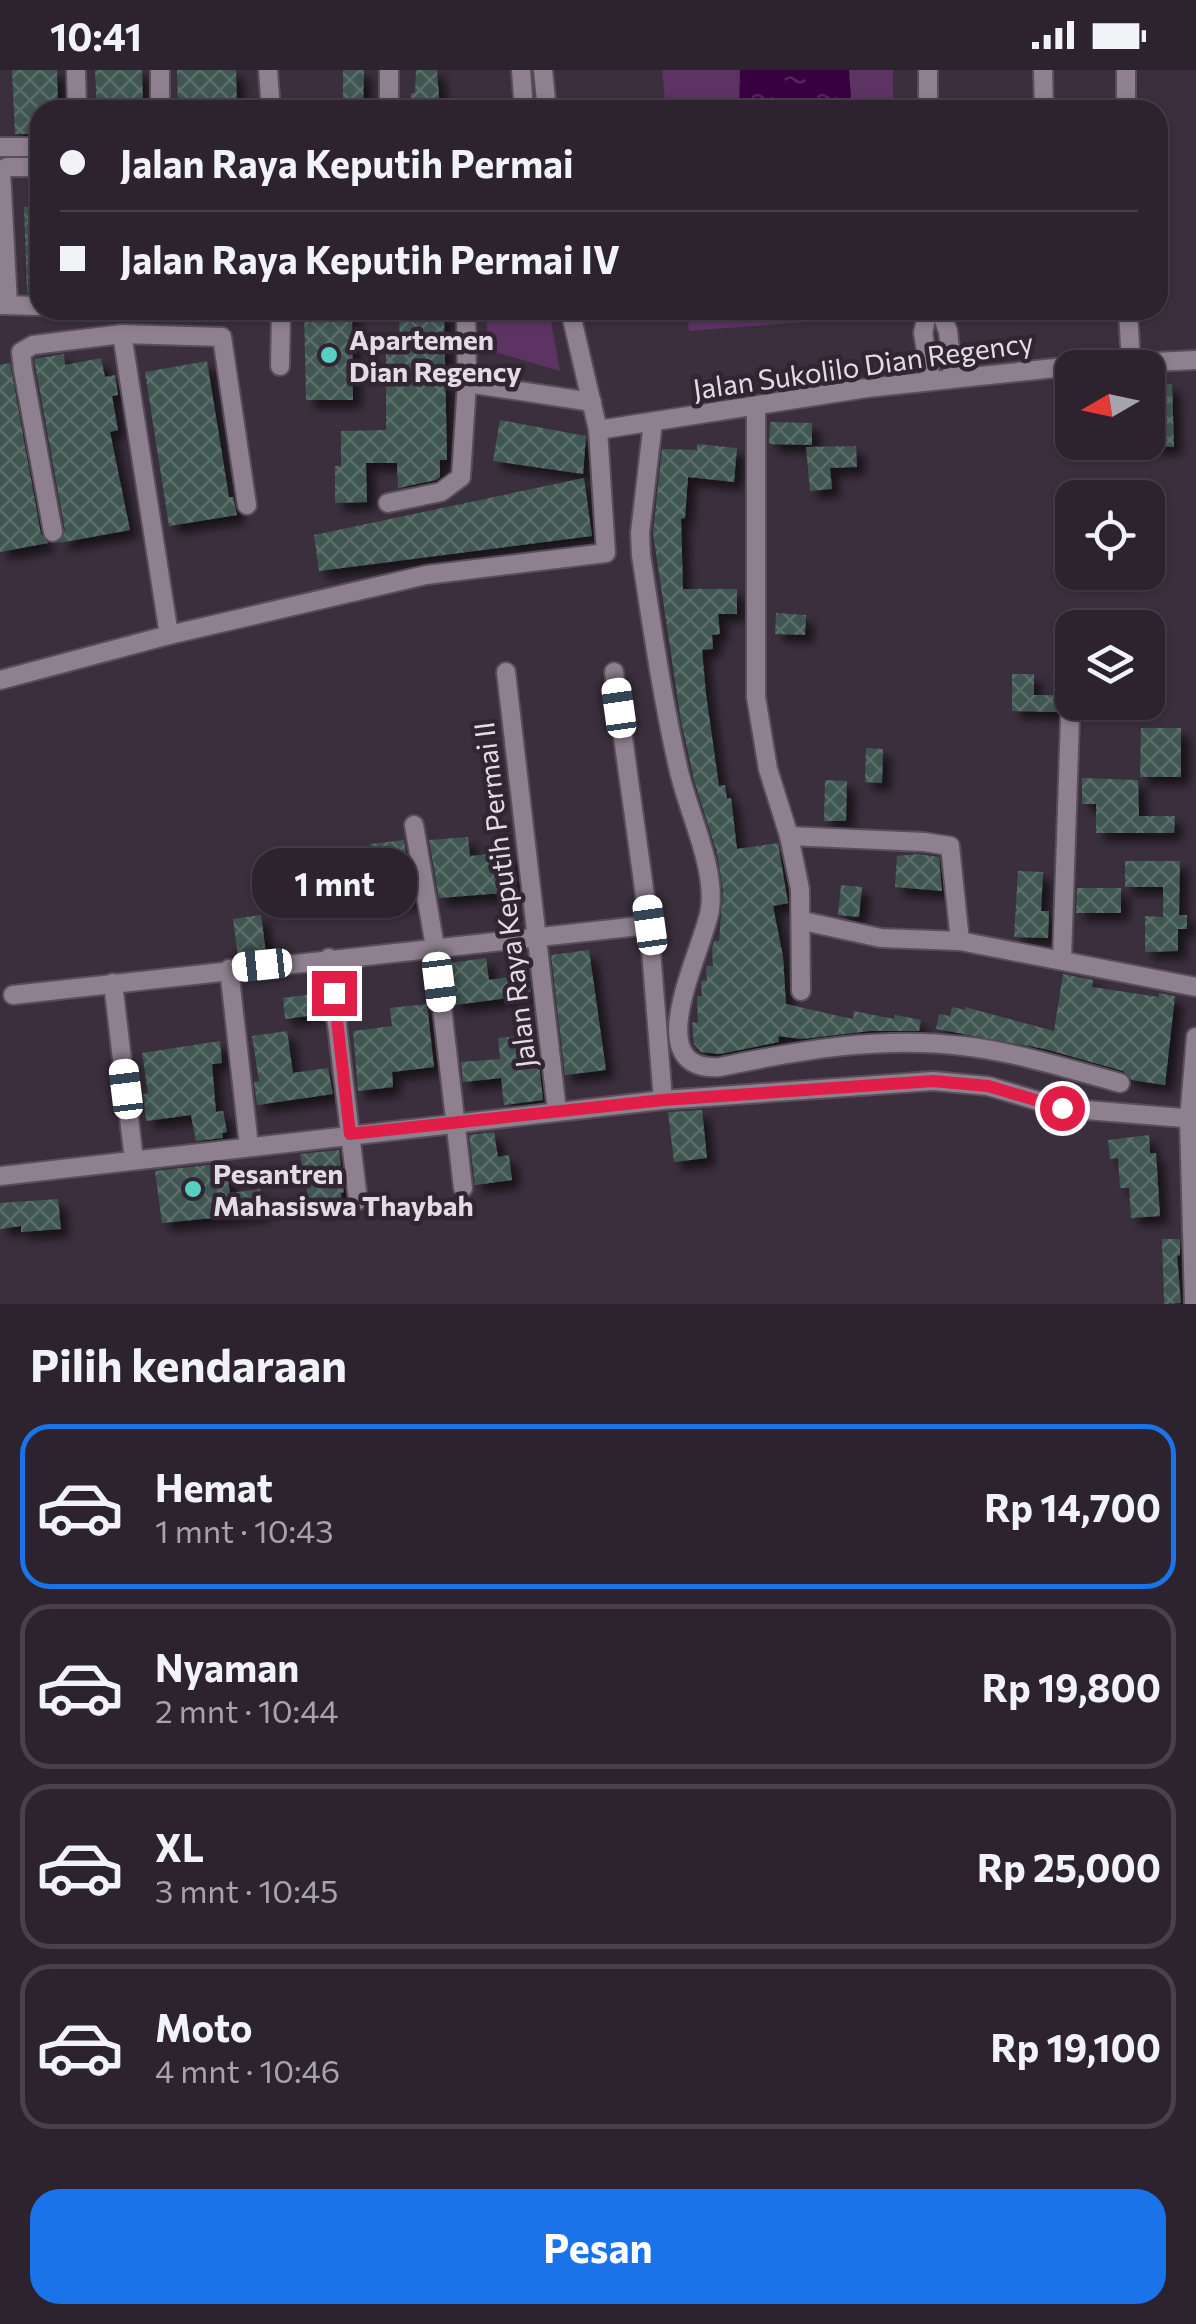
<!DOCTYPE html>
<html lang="id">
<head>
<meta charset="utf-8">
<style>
	body { margin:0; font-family:Commissioner,sans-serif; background:#382f3a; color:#f1f3f6; height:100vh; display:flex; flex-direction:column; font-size:38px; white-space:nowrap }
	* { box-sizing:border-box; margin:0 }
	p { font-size:32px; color:#a6a4aa }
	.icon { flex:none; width:55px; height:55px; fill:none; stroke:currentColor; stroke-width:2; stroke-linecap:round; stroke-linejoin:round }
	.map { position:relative; height:1234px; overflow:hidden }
	.drawer { display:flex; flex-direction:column; background:#2c232e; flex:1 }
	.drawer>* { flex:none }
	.banner { position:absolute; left:30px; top:30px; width:1138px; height:220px; border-radius:30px; box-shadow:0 2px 8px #0004,0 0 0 2px #48404a; display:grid; align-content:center; height:220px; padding:0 30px; background:#2c232e }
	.needle { width:65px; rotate:261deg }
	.fabs { position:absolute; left:1055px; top:280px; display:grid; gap:20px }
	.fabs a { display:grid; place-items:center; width:110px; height:110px; border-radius:20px; background:#2c232e; box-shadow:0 2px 8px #0004,0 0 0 2px #48404a; font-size:50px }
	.end { position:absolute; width:45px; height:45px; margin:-22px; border:12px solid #e11d48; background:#fff; box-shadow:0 0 0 5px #fff }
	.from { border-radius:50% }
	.bubble { position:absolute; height:70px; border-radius:30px; background:#2c232e; box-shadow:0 2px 8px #0004,0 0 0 2px #48404a; font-size:32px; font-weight:700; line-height:70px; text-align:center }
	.car { position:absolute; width:30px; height:60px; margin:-30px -15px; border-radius:12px; box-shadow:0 0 8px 2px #0007; background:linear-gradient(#fff 24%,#345 0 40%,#fff 0 76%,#345 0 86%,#fff 0) }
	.banner b { display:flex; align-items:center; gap:35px; height:95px; font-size:38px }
	.banner b+b { border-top:2px solid #48404a }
	.banner i { width:25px; height:25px; background:#f1f3f6 }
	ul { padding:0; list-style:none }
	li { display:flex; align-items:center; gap:30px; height:165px; margin:0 20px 15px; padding:0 10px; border:5px solid #48404a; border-radius:30px }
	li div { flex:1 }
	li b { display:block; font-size:38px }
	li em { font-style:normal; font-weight:700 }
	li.active { border-color:#1a73e8 }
	li>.icon { width:90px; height:90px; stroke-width:1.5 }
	h2 { padding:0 30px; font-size:45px; line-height:120px }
	.action { display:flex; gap:20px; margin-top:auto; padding:20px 30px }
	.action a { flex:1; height:115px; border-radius:30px; background:#1a73e8; color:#fff; font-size:40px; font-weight:700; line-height:115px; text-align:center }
	.status { display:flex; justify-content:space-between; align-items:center; height:70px; padding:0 50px; background:#2c232e; direction:ltr }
	.status svg { height:28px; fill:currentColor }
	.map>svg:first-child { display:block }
</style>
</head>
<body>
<div class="status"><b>10:41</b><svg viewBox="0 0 49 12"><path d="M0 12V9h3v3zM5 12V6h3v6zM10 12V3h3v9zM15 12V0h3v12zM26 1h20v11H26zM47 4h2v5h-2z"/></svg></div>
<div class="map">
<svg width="1196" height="1234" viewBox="0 0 1196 1234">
	<defs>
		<pattern id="water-ripples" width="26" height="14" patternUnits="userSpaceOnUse" patternTransform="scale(2.5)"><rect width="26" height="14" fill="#380041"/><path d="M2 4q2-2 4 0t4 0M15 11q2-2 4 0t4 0" fill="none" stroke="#55255c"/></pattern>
		<pattern id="building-cross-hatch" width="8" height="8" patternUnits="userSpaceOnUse" patternTransform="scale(2.5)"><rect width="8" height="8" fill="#3f5652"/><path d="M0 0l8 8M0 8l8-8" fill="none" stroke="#5b6e6b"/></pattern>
		<filter id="shadow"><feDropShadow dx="8" dy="8" stdDeviation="5" flood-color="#0009"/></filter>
	</defs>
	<rect width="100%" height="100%" fill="#3b2f3d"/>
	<g fill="#5d3364">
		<path d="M662 0H893V40H666Z"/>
		<path d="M486 240H549L560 301 488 280Z"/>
		<path d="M687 240H896V245L689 261Z"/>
	</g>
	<path fill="url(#water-ripples)" d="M740 0H849L851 27 845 40H739Z"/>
	<g fill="url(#building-cross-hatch)" filter="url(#shadow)">
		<path d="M12 0H57L58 40H40V64H15Z"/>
		<path d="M95 0H142L143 40H97Z"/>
		<path d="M177 0H236L237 40H178Z"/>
		<path d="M343 0H364L363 40H343Z"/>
		<path d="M416 0H437L440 40H410L411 23H415Z"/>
		<path d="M40 136V224L27 223 24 137Z"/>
		<path d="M304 240H352L353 330H306Z"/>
		<path d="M399 240H444L447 390H440V407L436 410 398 418 397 393H366L367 432 335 433V396H341V361L386 360V280H400Z"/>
		<path d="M64 284 65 295 101 288 105 307 115 305 118 325 112 326 118 360 110 362 130 460 59 473 65 460 34 289Z"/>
		<path d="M207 291 229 427H233L237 445 169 456 145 302Z"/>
		<path d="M10 293 41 464 48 473 0 482V295Z"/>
		<path d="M1148 314H1172L1174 377 1148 376Z"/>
		<path d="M500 350 586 366 583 404 493 391Z"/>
		<path d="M770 352 812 353V375L769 374Z"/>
		<path d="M697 374 737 378 734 412 688 407 685 448 681 449 683 519H737V544H718L720 564 712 565 713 579 702 580 706 624 719 716 725 715 727 729 731 728 737 779 778 773 788 833 773 836 783 887 786 934 853 949 854 941 894 949 895 945 921 950 919 961H870L802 969 778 966 779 972 720 984 701 982 694 974 692 952 698 953 697 926H702L701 911 707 910 706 896H713L712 878 714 871H719L723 821 717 783 694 710 681 651 653 463 662 379 697 380Z"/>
		<path d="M856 376 857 397 830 398 832 419 810 421 806 377Z"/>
		<path d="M584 408 592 466 319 501 314 465Z"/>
		<path d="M776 543 806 545 805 565 775 564Z"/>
		<path d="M1012 604H1034V625H1057V642L1012 641Z"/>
		<path d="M1141 658H1181V707H1140Z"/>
		<path d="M866 678 883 679 882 713 865 712Z"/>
		<path d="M1082 708 1138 710 1139 746H1175L1174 763H1096V734H1082Z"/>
		<path d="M825 710 847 711 846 751H824Z"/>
		<path d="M468 767 470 786 512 782 516 822 439 828 429 770Z"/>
		<path d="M404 770 414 830 378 836 370 774Z"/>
		<path d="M918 784 939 787 942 821 895 817 897 786Z"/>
		<path d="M1125 791H1180L1179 845H1187V859H1178V881L1145 882V846L1163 847V817H1125Z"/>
		<path d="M1018 801 1043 802 1041 841H1049L1048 868 1014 867Z"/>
		<path d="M841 815 862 817 859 847 838 845Z"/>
		<path d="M1077 818H1121V843H1076Z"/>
		<path d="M261 845 266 883 238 887 233 849Z"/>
		<path d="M589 880 606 1000 565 1005 551 885Z"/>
		<path d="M486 888 489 910 529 904 531 925 454 935 449 893Z"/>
		<path d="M1063 904 1093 910 1092 917 1159 927V923L1175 926 1165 1015 1132 1010 1123 1001 1045 979 936 959 939 944 950 946 952 937 965 940V937L1054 961Z"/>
		<path d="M321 923 323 944 285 949 283 928Z"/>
		<path d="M427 934 434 997 392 1002 393 1017 358 1021 353 961 392 956 390 938Z"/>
		<path d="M287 961 293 1003 328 998 333 1024 257 1035 254 1012 259 1011 252 966Z"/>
		<path d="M536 965 543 1030 504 1035 501 1008 463 1012 461 992 500 989 498 968Z"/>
		<path d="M220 971 222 993 212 994 216 1042 223 1041 227 1062 222 1063 223 1068 196 1071 191 1045 146 1051 143 1024 148 1023 142 983Z"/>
		<path d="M702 1040 707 1088 674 1092 668 1042Z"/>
		<path d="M494 1062 498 1087 509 1085 512 1110 475 1115 469 1065Z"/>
		<path d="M1149 1065 1150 1083H1156L1160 1146 1131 1148 1129 1118H1120L1118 1088 1110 1089 1108 1070Z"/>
		<path d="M339 1080 344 1122 341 1123 342 1134 310 1138 300 1084Z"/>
		<path d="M226 1093 230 1123 260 1119 264 1143 162 1153 155 1101Z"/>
		<path d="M58 1129 61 1159 21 1162V1156L0 1159V1133Z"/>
		<path d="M1162 1169H1180V1185L1177 1186 1181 1233 1164 1234Z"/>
	</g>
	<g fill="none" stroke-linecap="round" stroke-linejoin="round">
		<defs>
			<g id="street">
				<path d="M76 0 77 40"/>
				<path d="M268 0 271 40"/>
				<path d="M389 0V40"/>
				<path d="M521 0 524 40"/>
				<path d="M543 0 547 40"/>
				<path d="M928 0V40"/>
				<path d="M1043 0 1044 40"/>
				<path d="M1126 0V40"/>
				<path d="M160 40V0"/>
				<path d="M0 77H40"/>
				<path d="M0 235 40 236"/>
				<path d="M8 235 1 101 7 97H40"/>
				<path d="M466 240 467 313 592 332"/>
				<path d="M928 240 923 263 931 310"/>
				<path d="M940 240 948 261 953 308"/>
				<path d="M1128 240 1131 293"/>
				<path d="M122 264 169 565"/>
				<path d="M280 296 281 240"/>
				<path d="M756 337V627L768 699 789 766 800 819 801 921"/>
				<path d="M653 352 640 463 641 485C652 556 662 627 678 697 687 740 716 796 710 839 705 877 635 1003 720 997 801 980 880 966 963 976 1016 982 1069 999 1120 1013"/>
				<path d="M598 360 867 318 1074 296 1196 290"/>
				<path d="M388 433 441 422 461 407 467 313"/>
				<path d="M53 462 23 300 21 282 33 275 122 264 222 267 247 435"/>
				<path d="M506 602 557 1041"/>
				<path d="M614 602 649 855 663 1030"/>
				<path d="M0 610 169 565 426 505 606 483 598 360 570 240"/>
				<path d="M414 755 435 877 463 1118"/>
				<path d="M789 766 924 772 950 776 960 871"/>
				<path d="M803 851 881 868 960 871 1196 917"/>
				<path d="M329 888 358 1130"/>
				<path d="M1062 889 1070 648"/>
				<path d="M229 899 249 1076"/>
				<path d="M113 913 134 1090"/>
				<path d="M13 925 649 855"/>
				<path d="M0 1106 663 1030 933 1011 988 1016 1062 1038 1196 1049"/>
				<path d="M1194 1234 1189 1049 1196 967"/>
			</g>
		</defs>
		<use href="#street" stroke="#584e5a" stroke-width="22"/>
		<use href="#street" stroke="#8e808f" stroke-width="18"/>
	</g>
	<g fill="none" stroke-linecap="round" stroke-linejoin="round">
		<path stroke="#e11d48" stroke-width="12" d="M334 923 350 1064 663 1030 933 1011 988 1016 1062 1038"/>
	</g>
	<g fill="#57cec1" stroke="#312532" stroke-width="4">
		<circle cx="329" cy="285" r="10"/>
		<circle cx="193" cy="1119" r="10"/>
	</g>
	<g text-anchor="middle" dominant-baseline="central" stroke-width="9" stroke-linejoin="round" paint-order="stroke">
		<g font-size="28" font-weight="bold" fill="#e4dce5" stroke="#312532" text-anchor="start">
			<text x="349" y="269">Apartemen<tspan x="349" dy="32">Dian Regency</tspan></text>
			<text x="213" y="1103">Pesantren<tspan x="213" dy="32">Mahasiswa Thaybah</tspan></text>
		</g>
		<g font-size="28" fill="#e4dce5" stroke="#312532">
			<text transform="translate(863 295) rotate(-8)">Jalan Sukolilo Dian Regency</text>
			<text transform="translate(504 825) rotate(-97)">Jalan Raya Keputih Permai II</text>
		</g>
	</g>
</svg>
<div class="fabs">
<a><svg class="needle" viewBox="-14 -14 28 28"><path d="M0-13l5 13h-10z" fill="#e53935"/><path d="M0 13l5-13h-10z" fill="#a6a4aa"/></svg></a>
<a><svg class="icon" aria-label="locate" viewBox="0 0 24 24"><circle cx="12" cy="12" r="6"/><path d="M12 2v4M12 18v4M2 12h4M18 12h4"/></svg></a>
<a><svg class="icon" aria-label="layers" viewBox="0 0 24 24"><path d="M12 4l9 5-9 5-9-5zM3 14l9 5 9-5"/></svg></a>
</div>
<i class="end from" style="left:1062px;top:1038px"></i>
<i class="end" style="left:334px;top:923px"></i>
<div class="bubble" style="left:252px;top:778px;width:165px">1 mnt</div>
<i class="car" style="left:619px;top:638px;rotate:352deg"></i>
<i class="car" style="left:650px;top:855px;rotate:352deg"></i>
<i class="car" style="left:262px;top:895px;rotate:264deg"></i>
<i class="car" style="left:439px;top:912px;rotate:173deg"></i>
<i class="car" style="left:126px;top:1019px;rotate:353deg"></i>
<div class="banner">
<b><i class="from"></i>Jalan Raya Keputih Permai</b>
<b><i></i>Jalan Raya Keputih Permai IV</b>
</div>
</div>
<section class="drawer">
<h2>Pilih kendaraan</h2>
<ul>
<li class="active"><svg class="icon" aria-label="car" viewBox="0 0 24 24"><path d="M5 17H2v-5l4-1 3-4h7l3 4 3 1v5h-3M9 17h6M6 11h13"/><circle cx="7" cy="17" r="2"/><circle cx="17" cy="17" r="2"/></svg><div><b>Hemat</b><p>1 mnt · 10:43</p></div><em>Rp 14,700</em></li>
<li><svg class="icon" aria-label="car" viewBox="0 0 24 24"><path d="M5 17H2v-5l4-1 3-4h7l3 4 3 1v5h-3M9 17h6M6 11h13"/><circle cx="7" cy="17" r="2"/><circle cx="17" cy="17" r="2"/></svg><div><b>Nyaman</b><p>2 mnt · 10:44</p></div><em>Rp 19,800</em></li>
<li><svg class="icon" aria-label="car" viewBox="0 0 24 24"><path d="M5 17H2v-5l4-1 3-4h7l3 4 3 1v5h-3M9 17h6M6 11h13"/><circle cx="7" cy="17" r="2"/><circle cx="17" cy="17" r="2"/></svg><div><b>XL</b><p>3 mnt · 10:45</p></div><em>Rp 25,000</em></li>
<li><svg class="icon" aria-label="car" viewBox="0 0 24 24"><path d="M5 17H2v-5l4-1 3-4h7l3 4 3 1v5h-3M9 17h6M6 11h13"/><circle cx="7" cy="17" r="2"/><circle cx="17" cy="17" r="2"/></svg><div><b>Moto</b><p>4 mnt · 10:46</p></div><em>Rp 19,100</em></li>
</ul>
<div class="action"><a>Pesan</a></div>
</section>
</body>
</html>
